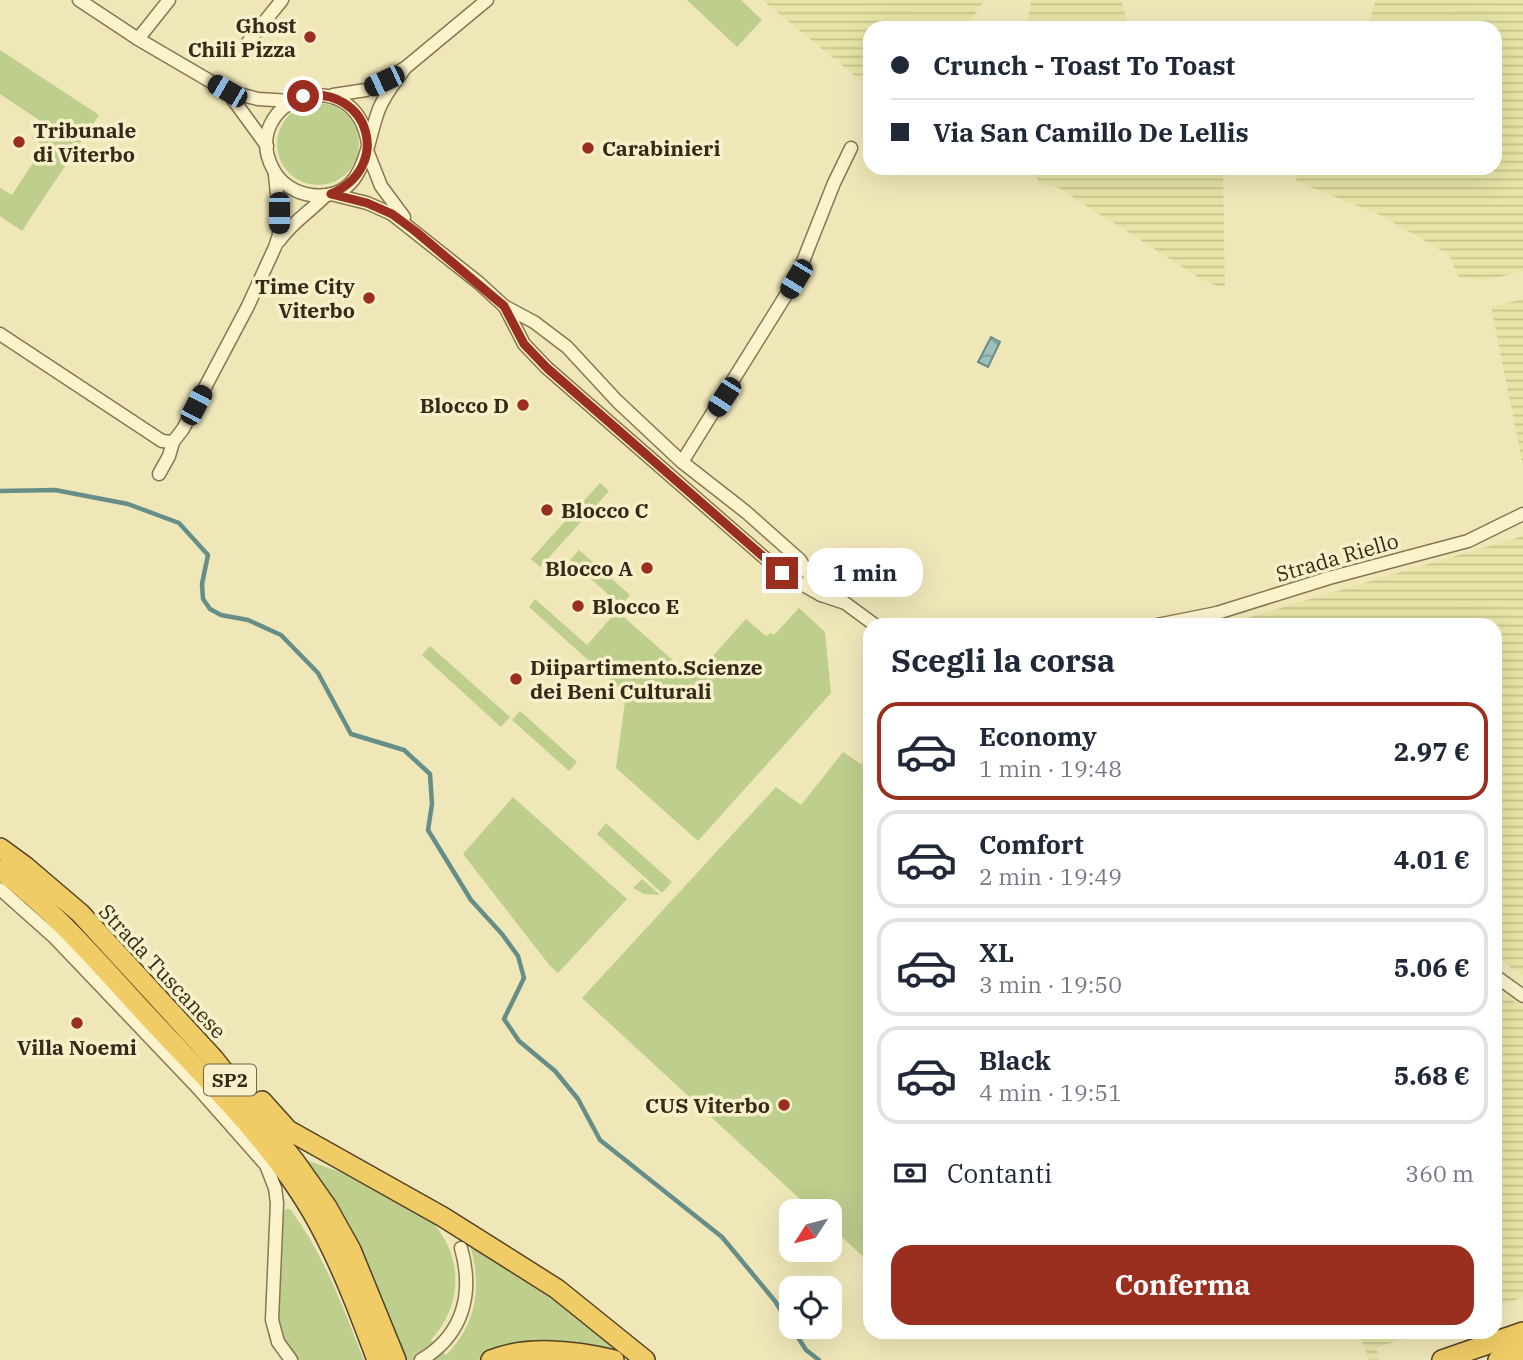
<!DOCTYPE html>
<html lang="it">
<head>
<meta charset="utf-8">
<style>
	body { margin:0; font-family:"IBM Plex Serif",serif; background:#f2f2f3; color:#1f2937; height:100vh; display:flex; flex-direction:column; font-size:26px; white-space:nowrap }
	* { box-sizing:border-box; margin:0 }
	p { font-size:23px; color:#747a83 }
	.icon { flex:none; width:38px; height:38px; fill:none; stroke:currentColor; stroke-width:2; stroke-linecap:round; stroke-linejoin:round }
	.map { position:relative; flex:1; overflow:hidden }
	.side { position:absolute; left:863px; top:618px; width:639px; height:721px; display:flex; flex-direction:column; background:#fff; border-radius:21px; box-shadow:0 7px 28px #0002 }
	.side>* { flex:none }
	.hud { position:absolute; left:863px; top:21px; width:639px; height:154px; border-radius:21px; box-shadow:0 7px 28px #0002; display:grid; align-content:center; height:154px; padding:0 28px; background:#fff }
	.needle { width:46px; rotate:234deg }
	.tools { position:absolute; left:779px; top:1199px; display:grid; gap:14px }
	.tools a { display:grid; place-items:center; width:63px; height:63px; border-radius:14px; background:#fff; box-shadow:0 7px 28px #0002; font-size:35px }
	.end { position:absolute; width:32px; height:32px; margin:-16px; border:9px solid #9a2e1f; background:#fff; box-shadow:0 0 0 4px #fff }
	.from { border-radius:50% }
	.bubble { position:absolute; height:49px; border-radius:21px; background:#fff; box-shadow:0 7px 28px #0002; font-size:23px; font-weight:800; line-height:49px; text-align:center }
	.car { position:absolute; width:21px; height:42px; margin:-21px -10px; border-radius:9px; box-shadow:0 0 5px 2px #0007; background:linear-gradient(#222 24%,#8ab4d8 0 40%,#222 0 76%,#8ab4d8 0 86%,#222 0) }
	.hud b { display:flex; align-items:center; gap:24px; height:66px; font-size:26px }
	.hud b+b { border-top:2px solid #e0e1e3 }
	.hud i { width:18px; height:18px; background:#1f2937 }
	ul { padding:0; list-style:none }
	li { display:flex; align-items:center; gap:21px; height:98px; margin:0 14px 10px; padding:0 14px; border:4px solid #e0e1e3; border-radius:21px }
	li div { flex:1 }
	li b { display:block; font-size:26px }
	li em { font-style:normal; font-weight:800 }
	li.selected { border-color:#9a2e1f }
	li>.icon { width:63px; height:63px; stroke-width:1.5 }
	h2 { padding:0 28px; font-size:32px; line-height:84px }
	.pay { display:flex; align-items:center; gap:18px; height:77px; padding:0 28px; font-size:26px }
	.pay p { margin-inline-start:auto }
	.primary-button { display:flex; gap:14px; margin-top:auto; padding:14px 28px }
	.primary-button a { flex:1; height:80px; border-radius:21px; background:#9a2e1f; color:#fff; font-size:28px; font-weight:800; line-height:80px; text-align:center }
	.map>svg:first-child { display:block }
</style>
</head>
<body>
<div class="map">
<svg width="1523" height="1360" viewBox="0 0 1523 1360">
	<defs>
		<pattern id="farmland-rules" width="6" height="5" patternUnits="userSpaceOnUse" patternTransform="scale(1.75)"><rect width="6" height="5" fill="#e6e4a6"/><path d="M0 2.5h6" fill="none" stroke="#c6c48e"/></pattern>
		<pattern id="water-waves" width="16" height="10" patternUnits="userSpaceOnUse" patternTransform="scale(1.75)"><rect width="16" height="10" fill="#9ec0bb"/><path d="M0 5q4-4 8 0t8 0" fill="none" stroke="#829c97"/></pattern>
	</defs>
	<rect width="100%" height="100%" fill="#f0e7b9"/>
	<g fill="url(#farmland-rules)">
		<path d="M762 0H985L965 28H870V88Z"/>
		<path d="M1031 0H1121L1129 28H1027Z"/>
		<path d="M1376 0H1523V271L1487 280 1459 277 1448 254 1378 214 1295 181 1302 168H1494V28H1367Z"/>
		<path d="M1036 168H1223L1225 289 1203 280 1057 187 1038 184Z"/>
		<path d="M1523 299V461H1522L1491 307Z"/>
		<path d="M1523 536V975L1495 958 1494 625H1223Z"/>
		<path d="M1495 988 1523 1008V1297L1495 1307Z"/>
		<path d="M1358 1332H1423L1376 1348 1380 1360H1369Z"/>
	</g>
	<g fill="#bece8d">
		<path d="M687 0H741L762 20 737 47Z"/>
		<path d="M0 50 99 115 22 231 0 216V188L12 195 44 146 32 138 42 122 0 94Z"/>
		<circle cx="318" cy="144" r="41"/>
		<path d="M600 483 609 491 540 567 531 559Z"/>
		<path d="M579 550 630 595 621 606 570 560Z"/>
		<path d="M535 599 587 645 617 611 693 678 746 619 766 636 770 633 774 635 799 608 825 632 831 693 698 841 616 768 626 694 529 607Z"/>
		<path d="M430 646 510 717 501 727 422 655Z"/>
		<path d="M520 711 577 762 569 771 512 720Z"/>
		<path d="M843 752 861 764 870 754V1263L830 1226V1211H813L582 998 776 787 801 805Z"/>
		<path d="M513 797 627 899 558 973 550 966 463 854Z"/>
		<path d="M606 823 672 882 662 893 597 834Z"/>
		<path d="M642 879 660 895 644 894 633 888Z"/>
		<path d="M306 1160 340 1172 434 1224C464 1260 462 1306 431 1340L446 1355C477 1324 482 1286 470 1245L553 1296 619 1351 616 1354H489L478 1360H403L336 1205Z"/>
		<path d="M286 1209H290C324 1254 343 1308 364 1360H299L283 1339 277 1319 283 1213Z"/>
	</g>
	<path fill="url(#water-waves)" stroke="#668e89" stroke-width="2" d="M991 337 1000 342 988 367 978 362Z"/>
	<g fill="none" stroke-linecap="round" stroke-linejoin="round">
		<path stroke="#668e89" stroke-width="4.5" d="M0 491 55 490 128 504 179 523 208 555 202 584 203 599 210 609 221 615 248 620 281 635 318 673 351 734 404 750 430 774 432 804 428 830 471 900 502 934 518 956 524 978 504 1019 519 1041 555 1071 578 1099 600 1140 722 1237 775 1301 806 1350 819 1360"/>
		<defs>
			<g id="minor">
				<path d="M79 0 138 39 227 91 258 99 291 101"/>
				<path d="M138 39 169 0"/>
				<path d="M248 42 282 0"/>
				<path d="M227 91 267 146"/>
				<path d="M333 95 366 90 405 68 487 0"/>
				<path d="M368 144C355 57 237 100 273 169 280 183 295 193 311 195 366 202 365 145 379 109 385 94 396 81 405 68"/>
				<path d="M368 153 381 186 404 217"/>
				<path d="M331 194 367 203 392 214 479 283 504 306 534 322 567 347 617 401 682 462 746 512 800 560 821 595"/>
				<path d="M279 241C292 222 310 212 326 195"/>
				<path d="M505 307 524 344 547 368 782 573 821 595 845 603 875 625"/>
				<path d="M0 334 162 441 173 442"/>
				<path d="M173 442 183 429 248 306 275 247 279 235V213L275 175"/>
				<path d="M682 462 796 279 834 183 851 148"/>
				<path d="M159 474 169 456 173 442"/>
				<path d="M1157 625 1217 613 1329 578 1468 541 1523 514"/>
				<path d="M0 889 55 938 197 1087 266 1165 275 1188 277 1203 272 1320 278 1342 291 1360"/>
				<path d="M1494 975 1523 996"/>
				<path d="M421 1360C463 1335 474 1294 461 1248"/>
			</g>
			<g id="trunk">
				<path d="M0 848 26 867 80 913 214 1059 296 1163 327 1207 351 1250 396 1360"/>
				<path d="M0 870C54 910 98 962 143 1011 202 1075 274 1143 316 1219 341 1264 359 1312 377 1360"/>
				<path d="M262 1101 288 1130 443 1217 557 1289 645 1360"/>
				<path d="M491 1360C527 1345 577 1351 614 1360"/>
				<path d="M1442 1360 1523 1332"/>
				<path d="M1498 1360 1523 1351"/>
			</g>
		</defs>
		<use href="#minor" stroke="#877653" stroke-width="15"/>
		<use href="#trunk" stroke="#544228" stroke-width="22"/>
		<use href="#minor" stroke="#fbf3cc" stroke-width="12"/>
		<use href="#trunk" stroke="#f0cc66" stroke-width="19"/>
	</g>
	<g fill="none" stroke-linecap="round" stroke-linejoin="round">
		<path stroke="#9a2e1f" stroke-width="9" d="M303 96C370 86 393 167 331 194L367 203 392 214 415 231 504 306 524 344 547 368 782 573"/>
	</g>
	<g fill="#9a2e1f" stroke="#f7f0c9" stroke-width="2.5">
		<circle cx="310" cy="37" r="7"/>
		<circle cx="19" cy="142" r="7"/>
		<circle cx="588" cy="148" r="7"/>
		<circle cx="369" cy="298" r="7"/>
		<circle cx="523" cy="405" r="7"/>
		<circle cx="547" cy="510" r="7"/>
		<circle cx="647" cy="568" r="7"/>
		<circle cx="578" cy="606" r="7"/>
		<circle cx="516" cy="679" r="7"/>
		<circle cx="77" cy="1023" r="7"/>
		<circle cx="784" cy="1105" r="7"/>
	</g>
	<g text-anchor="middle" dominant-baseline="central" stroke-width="7" stroke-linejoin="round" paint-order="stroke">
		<rect fill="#f7f0c9" stroke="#6f654e" stroke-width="2" x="204" y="1064.5" width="52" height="31" rx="5"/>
		<g font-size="19" font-weight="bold" fill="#352a19">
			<text x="230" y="1080">SP2</text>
		</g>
		<g font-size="21" font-weight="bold" fill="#352a19" stroke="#f7f0c9" text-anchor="end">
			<text x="296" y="25">Ghost<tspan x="296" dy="24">Chili Pizza</tspan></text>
			<text x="33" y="130" text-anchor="start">Tribunale<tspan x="33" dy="24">di Viterbo</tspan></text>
			<text x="602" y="148" text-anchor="start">Carabinieri</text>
			<text x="355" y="286">Time City<tspan x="355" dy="24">Viterbo</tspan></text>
			<text x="509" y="405">Blocco D</text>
			<text x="561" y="510" text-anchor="start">Blocco C</text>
			<text x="633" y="568">Blocco A</text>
			<text x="592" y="606" text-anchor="start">Blocco E</text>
			<text x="530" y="667" text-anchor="start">Diipartimento.Scienze<tspan x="530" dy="24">dei Beni Culturali</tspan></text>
			<text x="77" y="1047" text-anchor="middle">Villa Noemi</text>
			<text x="770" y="1105">CUS Viterbo</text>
		</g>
		<g font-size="21" fill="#352a19" stroke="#f7f0c9">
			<text transform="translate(1337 557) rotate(-16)">Strada Riello</text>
			<text transform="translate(163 971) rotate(47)">Strada Tuscanese</text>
		</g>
	</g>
</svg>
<div class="tools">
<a><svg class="needle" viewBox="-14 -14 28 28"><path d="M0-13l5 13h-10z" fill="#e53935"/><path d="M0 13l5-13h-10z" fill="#747a83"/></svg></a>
<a><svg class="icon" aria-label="locate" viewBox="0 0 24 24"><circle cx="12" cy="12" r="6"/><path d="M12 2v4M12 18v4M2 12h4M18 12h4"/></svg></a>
</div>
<i class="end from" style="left:303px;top:96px"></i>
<i class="end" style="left:782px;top:573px"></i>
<div class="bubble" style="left:807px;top:548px;width:116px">1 min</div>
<i class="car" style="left:384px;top:81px;rotate:245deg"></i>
<i class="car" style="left:227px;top:91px;rotate:300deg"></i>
<i class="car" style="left:279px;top:213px;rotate:180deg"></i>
<i class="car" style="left:796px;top:279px;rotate:211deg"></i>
<i class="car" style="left:724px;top:397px;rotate:213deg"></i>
<i class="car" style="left:196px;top:405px;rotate:28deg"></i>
<div class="hud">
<b><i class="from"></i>Crunch - Toast To Toast</b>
<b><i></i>Via San Camillo De Lellis</b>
</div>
<section class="side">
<h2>Scegli la corsa</h2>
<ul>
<li class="selected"><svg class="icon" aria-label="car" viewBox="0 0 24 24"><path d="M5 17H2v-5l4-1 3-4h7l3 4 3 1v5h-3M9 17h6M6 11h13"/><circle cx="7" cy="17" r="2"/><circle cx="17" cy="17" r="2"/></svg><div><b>Economy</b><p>1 min · 19:48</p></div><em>2.97 €</em></li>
<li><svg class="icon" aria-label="car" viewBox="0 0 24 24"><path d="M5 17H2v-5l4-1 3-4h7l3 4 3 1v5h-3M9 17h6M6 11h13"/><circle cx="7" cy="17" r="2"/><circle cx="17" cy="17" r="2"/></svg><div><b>Comfort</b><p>2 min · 19:49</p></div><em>4.01 €</em></li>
<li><svg class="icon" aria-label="car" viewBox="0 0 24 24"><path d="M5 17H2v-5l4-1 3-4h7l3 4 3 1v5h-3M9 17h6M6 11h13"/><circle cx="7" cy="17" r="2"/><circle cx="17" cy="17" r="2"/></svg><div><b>XL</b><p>3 min · 19:50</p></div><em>5.06 €</em></li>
<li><svg class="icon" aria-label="car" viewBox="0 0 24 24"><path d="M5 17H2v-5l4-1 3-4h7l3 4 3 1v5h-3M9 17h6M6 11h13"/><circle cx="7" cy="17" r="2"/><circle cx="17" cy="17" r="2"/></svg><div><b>Black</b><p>4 min · 19:51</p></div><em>5.68 €</em></li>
</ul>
<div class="pay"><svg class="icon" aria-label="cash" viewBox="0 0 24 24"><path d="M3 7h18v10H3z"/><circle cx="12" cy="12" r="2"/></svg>Contanti<p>360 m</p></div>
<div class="primary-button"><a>Conferma</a></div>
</section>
</div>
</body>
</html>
